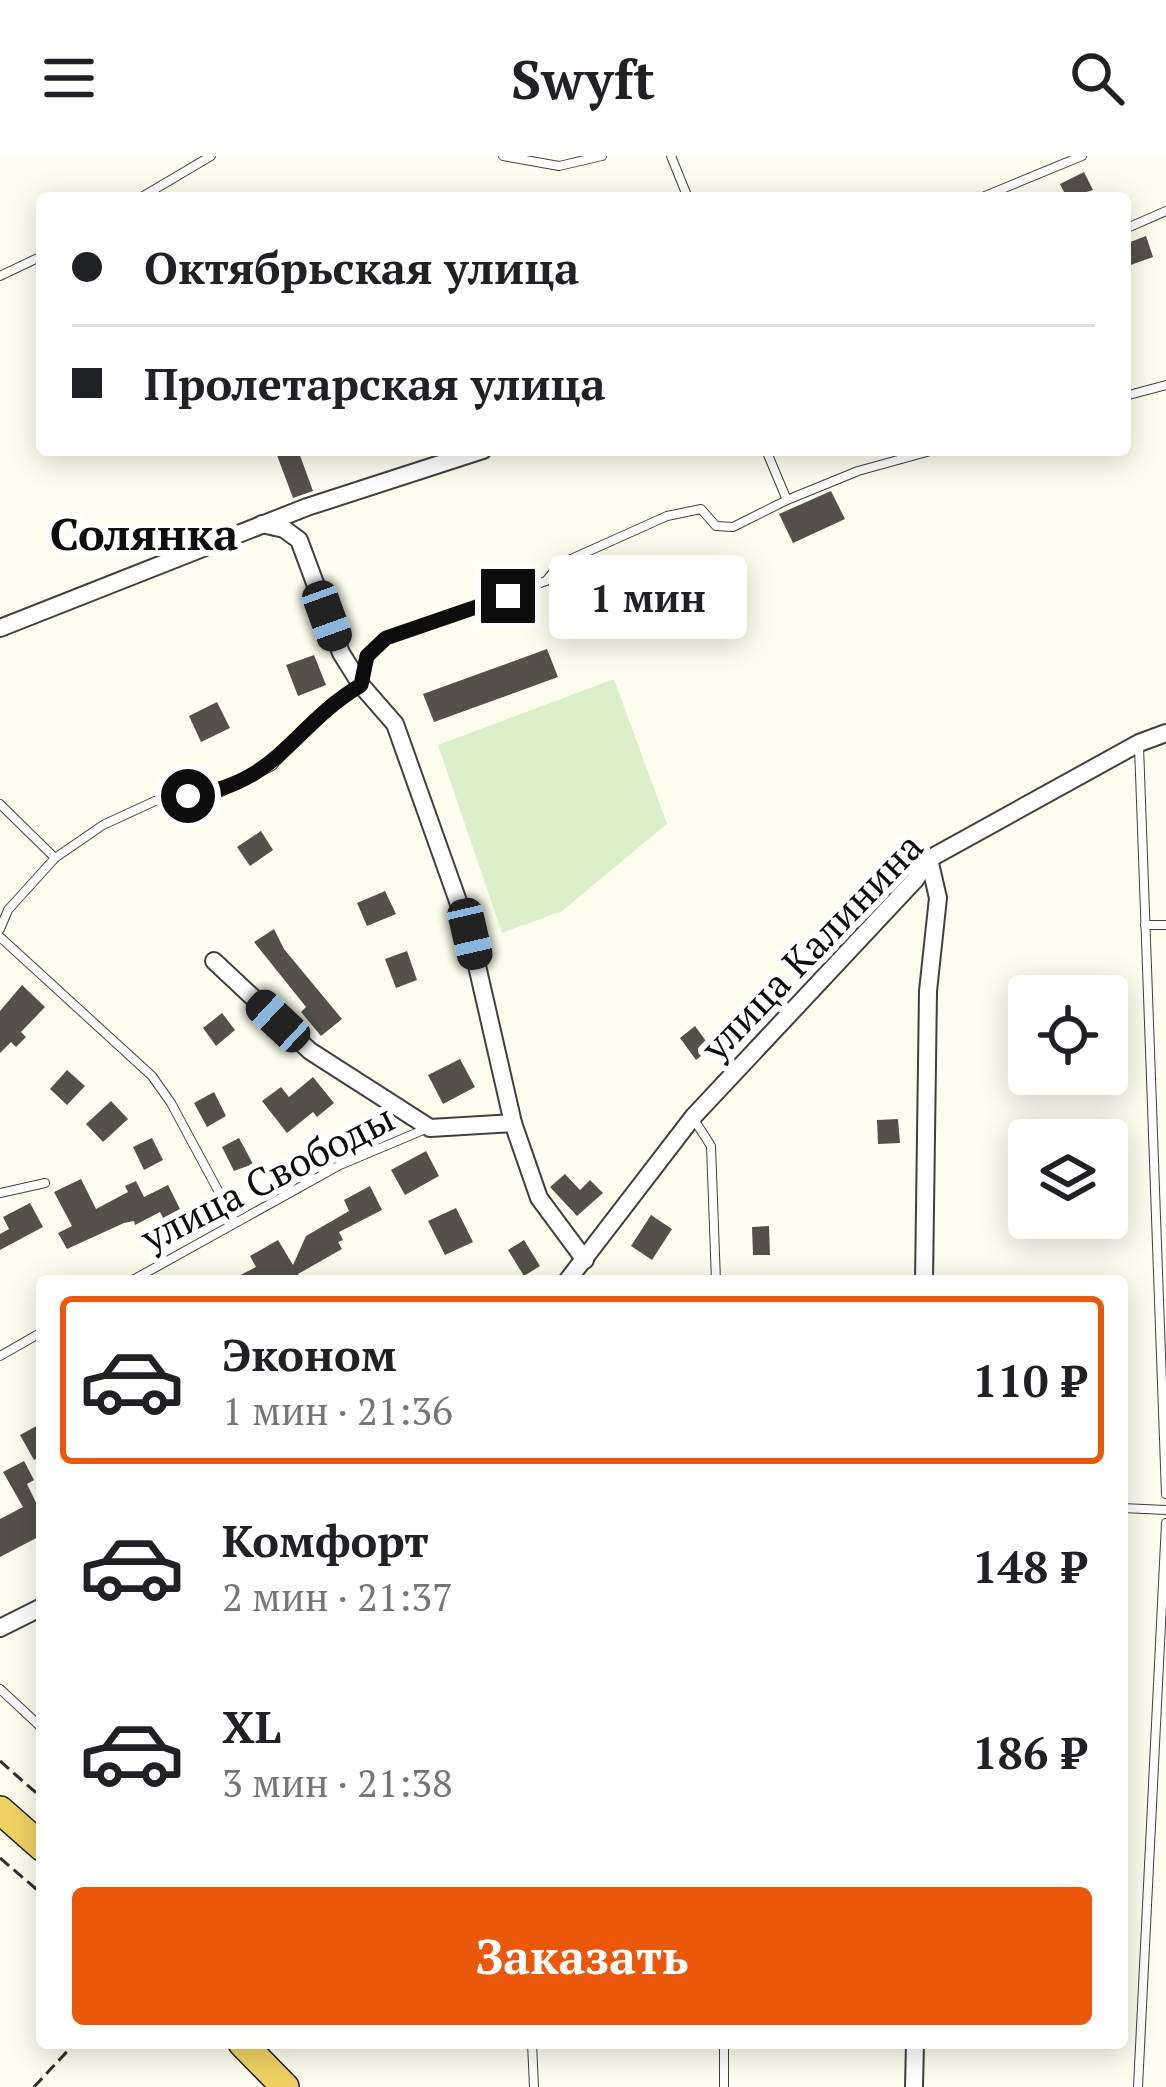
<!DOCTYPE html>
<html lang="ru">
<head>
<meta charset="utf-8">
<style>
	body { margin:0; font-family:"PT Serif",serif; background:#f6f6f6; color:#202124; height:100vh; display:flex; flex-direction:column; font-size:45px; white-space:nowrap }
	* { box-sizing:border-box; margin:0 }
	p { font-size:39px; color:#757577 }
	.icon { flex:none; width:66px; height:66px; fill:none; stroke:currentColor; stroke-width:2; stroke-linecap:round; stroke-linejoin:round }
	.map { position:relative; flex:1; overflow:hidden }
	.details { position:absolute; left:36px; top:1119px; width:1092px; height:774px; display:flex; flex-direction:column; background:#fff; border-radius:12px; box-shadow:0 6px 30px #0003 }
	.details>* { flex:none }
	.top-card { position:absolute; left:36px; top:36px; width:1095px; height:264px; border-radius:12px; box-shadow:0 6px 30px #0003; display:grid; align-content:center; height:264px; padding:0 36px; background:#fff }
	.tools { position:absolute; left:1008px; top:819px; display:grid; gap:24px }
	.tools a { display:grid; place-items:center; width:120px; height:120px; border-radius:12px; background:#fff; box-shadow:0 6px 30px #0003; font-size:60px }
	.end { position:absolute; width:54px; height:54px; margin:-27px; border:15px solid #0d0d0d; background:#fff; box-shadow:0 0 0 6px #fff }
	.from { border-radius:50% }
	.bubble { position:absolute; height:84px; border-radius:12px; background:#fff; box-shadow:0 6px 30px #0003; font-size:39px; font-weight:700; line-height:84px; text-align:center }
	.car { position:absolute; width:36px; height:72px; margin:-36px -18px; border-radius:15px; box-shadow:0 0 9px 3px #0007; background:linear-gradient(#222 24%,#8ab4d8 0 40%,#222 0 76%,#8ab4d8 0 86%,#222 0) }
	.top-card b { display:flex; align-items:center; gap:42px; height:114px; font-size:45px }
	.top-card b+b { border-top:3px solid #e0e0e0 }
	.top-card i { width:30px; height:30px; background:#202124 }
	ul { padding:21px 0 0; list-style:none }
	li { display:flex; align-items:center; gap:36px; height:168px; margin:0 24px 18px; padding:0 12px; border:6px solid transparent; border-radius:12px }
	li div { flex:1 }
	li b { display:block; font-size:45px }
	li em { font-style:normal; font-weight:700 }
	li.current { border-color:#ea580c }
	li>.icon { width:108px; height:108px; stroke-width:1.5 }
	.button { display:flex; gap:24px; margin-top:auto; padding:24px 36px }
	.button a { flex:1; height:138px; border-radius:12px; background:#ea580c; color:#fff; font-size:48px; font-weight:700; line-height:138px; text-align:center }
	header { display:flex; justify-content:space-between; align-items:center; height:156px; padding:0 36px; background:#fff; font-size:54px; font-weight:700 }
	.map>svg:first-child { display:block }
</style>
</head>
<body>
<header><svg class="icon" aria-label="menu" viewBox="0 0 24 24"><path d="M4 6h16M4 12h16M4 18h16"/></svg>Swyft<svg class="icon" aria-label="search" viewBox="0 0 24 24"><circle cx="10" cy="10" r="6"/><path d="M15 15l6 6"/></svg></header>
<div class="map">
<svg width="1166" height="1931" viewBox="0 0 1166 1931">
	<rect width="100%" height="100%" fill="#fefeee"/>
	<path fill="#dcefcb" d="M614 523 667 668 562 755 502 777 438 589Z"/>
	<g fill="#55514a">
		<path d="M1084 16 1093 34 1067 42 1060 28Z"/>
		<path d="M1146 80 1153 101 1125 111V88Z"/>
		<path d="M275 294H298L313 335 293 342Z"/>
		<path d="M831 335 845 363 793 387 779 358Z"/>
		<path d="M547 493 558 521 434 566 423 538Z"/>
		<path d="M314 499 326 529 298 540 286 509Z"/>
		<path d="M217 546 230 572 201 586 189 560Z"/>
		<path d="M261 675 273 694 250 710 237 691Z"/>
		<path d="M385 735 396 758 367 770 357 747Z"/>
		<path d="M274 773 284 793 342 863 321 880 301 856 306 851 254 786Z"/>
		<path d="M407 795 417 824 396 832 385 803Z"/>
		<path d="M22 829 45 851 21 876 26 881 16 891 11 886 0 897V855Z"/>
		<path d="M222 857 235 874 216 890 203 872Z"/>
		<path d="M695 870 711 892 696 904 680 882Z"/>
		<path d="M460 903 475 931 443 948 428 919Z"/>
		<path d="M67 914 85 930 67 949 50 933Z"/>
		<path d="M313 921 334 947 317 961 313 956 287 977 262 945 281 931 289 941Z"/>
		<path d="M214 936 226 960 207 971 194 947Z"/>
		<path d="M111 945 128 963 103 986 86 968Z"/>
		<path d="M898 963 900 987 878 988 877 964Z"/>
		<path d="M152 982 163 1004 144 1014 133 991Z"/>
		<path d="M239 982 253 1008 234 1015 222 991Z"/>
		<path d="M426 995 439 1020 405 1039 391 1014Z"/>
		<path d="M565 1018 580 1034 590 1024 603 1037 577 1060 550 1031Z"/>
		<path d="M81 1023 96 1053 128 1036 125 1030 136 1025 144 1041 168 1029 180 1053 163 1062 160 1056 135 1069 134 1065 124 1067 67 1093 58 1077 72 1070 54 1036Z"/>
		<path d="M370 1030 382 1054 339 1076 343 1084 338 1086 342 1093 298 1118 302 1125H229L256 1111 250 1100 278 1084 293 1109 306 1080 349 1055 344 1044Z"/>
		<path d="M30 1047 43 1071 0 1094V1078L9 1073 3 1061Z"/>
		<path d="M456 1052 473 1086 445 1099 428 1065Z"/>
		<path d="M651 1059 672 1073 652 1104 631 1090Z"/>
		<path d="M769 1070 770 1099H753L752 1071Z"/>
		<path d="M524 1084 540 1110 524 1120 508 1094Z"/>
		<path d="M42 1267V1300L34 1304 20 1279Z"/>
		<path d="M24 1305 34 1324 27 1328 42 1359V1379L0 1401V1363L23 1351 3 1316Z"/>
	</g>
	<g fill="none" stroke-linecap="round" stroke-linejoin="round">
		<defs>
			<g id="service">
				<path d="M503 0 559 10 602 0"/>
				<path d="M671 0 688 42"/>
				<path d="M140 42 211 0"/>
				<path d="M980 42 1082 0"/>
				<path d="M1125 73 1166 55"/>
				<path d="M0 120 42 100"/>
				<path d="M1125 240 1166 229"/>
				<path d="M766 294 787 344"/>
				<path d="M1139 590 1166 1338"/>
				<path d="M0 648 55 702"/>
				<path d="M1145 769H1166"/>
				<path d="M0 773 8 754 55 702 103 669 155 645 221 636 272 610 332 546 361 529 367 500 386 482 546 425 560 408 667 360 701 353 716 370 733 371 787 344 858 315 934 294"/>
				<path d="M0 781 152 920 171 947 235 1066"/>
				<path d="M693 962 711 990 716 1125"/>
				<path d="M0 1037 45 1027"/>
				<path d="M131 1125 340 1009 428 972"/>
				<path d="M0 1200 42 1176"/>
				<path d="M1122 1352 1166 1354"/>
				<path d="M0 1533 42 1572"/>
				<path d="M532 1887 534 1931"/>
				<path d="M724 1887V1931"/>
				<path d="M1138 1931 1166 1367"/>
			</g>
			<g id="minor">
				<path d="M262 368 284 373 299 384 341 497 361 529 395 568 470 779 513 967 539 1042 585 1104"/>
				<path d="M0 472 307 351 483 294"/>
				<path d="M214 805 310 895 430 972 513 967"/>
				<path d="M567 1125 693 961 915 724 929 703 1139 587 1166 577"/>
				<path d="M924 1125 928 835 938 742 929 703"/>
				<path d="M0 1472 42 1451"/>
				<path d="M914 1931 915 1887"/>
			</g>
			<g id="trunk">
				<path d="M0 1654 42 1691"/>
				<path d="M242 1887 285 1931"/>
			</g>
		</defs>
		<use href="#service" stroke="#404040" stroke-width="10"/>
		<use href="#minor" stroke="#404040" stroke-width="20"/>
		<use href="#trunk" stroke="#1e1e1e" stroke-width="30"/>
		<g stroke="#2f2f2f" stroke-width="3" stroke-dasharray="12 6" stroke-linecap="butt">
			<path d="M0 1605 42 1642"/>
			<path d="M0 1702 42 1738"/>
			<path d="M34 1931 75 1887"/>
		</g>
		<use href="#service" stroke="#fff" stroke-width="8"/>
		<use href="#minor" stroke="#fff" stroke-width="16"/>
		<use href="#trunk" stroke="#f0d263" stroke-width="27"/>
	</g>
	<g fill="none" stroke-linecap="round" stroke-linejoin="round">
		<path stroke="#0d0d0d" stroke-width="15" d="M188 640C280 627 290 572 361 529L367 500 386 482 508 440"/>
	</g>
	<g text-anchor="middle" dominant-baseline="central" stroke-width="12" stroke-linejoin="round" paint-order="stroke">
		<g font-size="39" fill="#0d0d0d" stroke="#fff">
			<text transform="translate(811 790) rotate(-46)">улица Калинина</text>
			<text transform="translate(267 1021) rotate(-27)">улица Свободы</text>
		</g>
		<g font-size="45" font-weight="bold" fill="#0d0d0d" stroke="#fff">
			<text x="144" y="377">Солянка</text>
		</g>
	</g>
</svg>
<div class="tools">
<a><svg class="icon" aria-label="locate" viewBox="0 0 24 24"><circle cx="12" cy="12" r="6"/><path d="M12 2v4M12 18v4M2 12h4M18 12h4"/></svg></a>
<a><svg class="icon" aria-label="layers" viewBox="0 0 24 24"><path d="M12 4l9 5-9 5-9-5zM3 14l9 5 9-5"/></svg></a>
</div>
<i class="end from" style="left:188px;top:640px"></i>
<i class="end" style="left:508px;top:440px"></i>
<div class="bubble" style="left:549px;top:399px;width:198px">1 мин</div>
<i class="car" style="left:327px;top:460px;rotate:160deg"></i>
<i class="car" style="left:470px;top:778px;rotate:167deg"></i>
<i class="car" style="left:278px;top:865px;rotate:313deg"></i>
<div class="top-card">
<b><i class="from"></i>Октябрьская улица</b>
<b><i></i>Пролетарская улица</b>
</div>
<section class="details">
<ul>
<li class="current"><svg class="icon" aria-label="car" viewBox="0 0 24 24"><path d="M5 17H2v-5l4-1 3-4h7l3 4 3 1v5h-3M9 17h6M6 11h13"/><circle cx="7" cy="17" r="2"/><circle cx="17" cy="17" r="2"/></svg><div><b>Эконом</b><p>1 мин · 21:36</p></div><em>110 ₽</em></li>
<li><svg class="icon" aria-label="car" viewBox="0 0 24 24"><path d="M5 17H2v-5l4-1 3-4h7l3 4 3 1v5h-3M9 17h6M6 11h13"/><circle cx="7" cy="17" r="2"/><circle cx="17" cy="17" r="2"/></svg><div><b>Комфорт</b><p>2 мин · 21:37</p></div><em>148 ₽</em></li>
<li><svg class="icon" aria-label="car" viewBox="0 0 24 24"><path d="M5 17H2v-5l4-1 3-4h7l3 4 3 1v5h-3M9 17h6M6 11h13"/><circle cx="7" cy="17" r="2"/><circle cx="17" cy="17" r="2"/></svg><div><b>XL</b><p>3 мин · 21:38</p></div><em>186 ₽</em></li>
</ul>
<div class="button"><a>Заказать</a></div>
</section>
</div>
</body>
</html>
